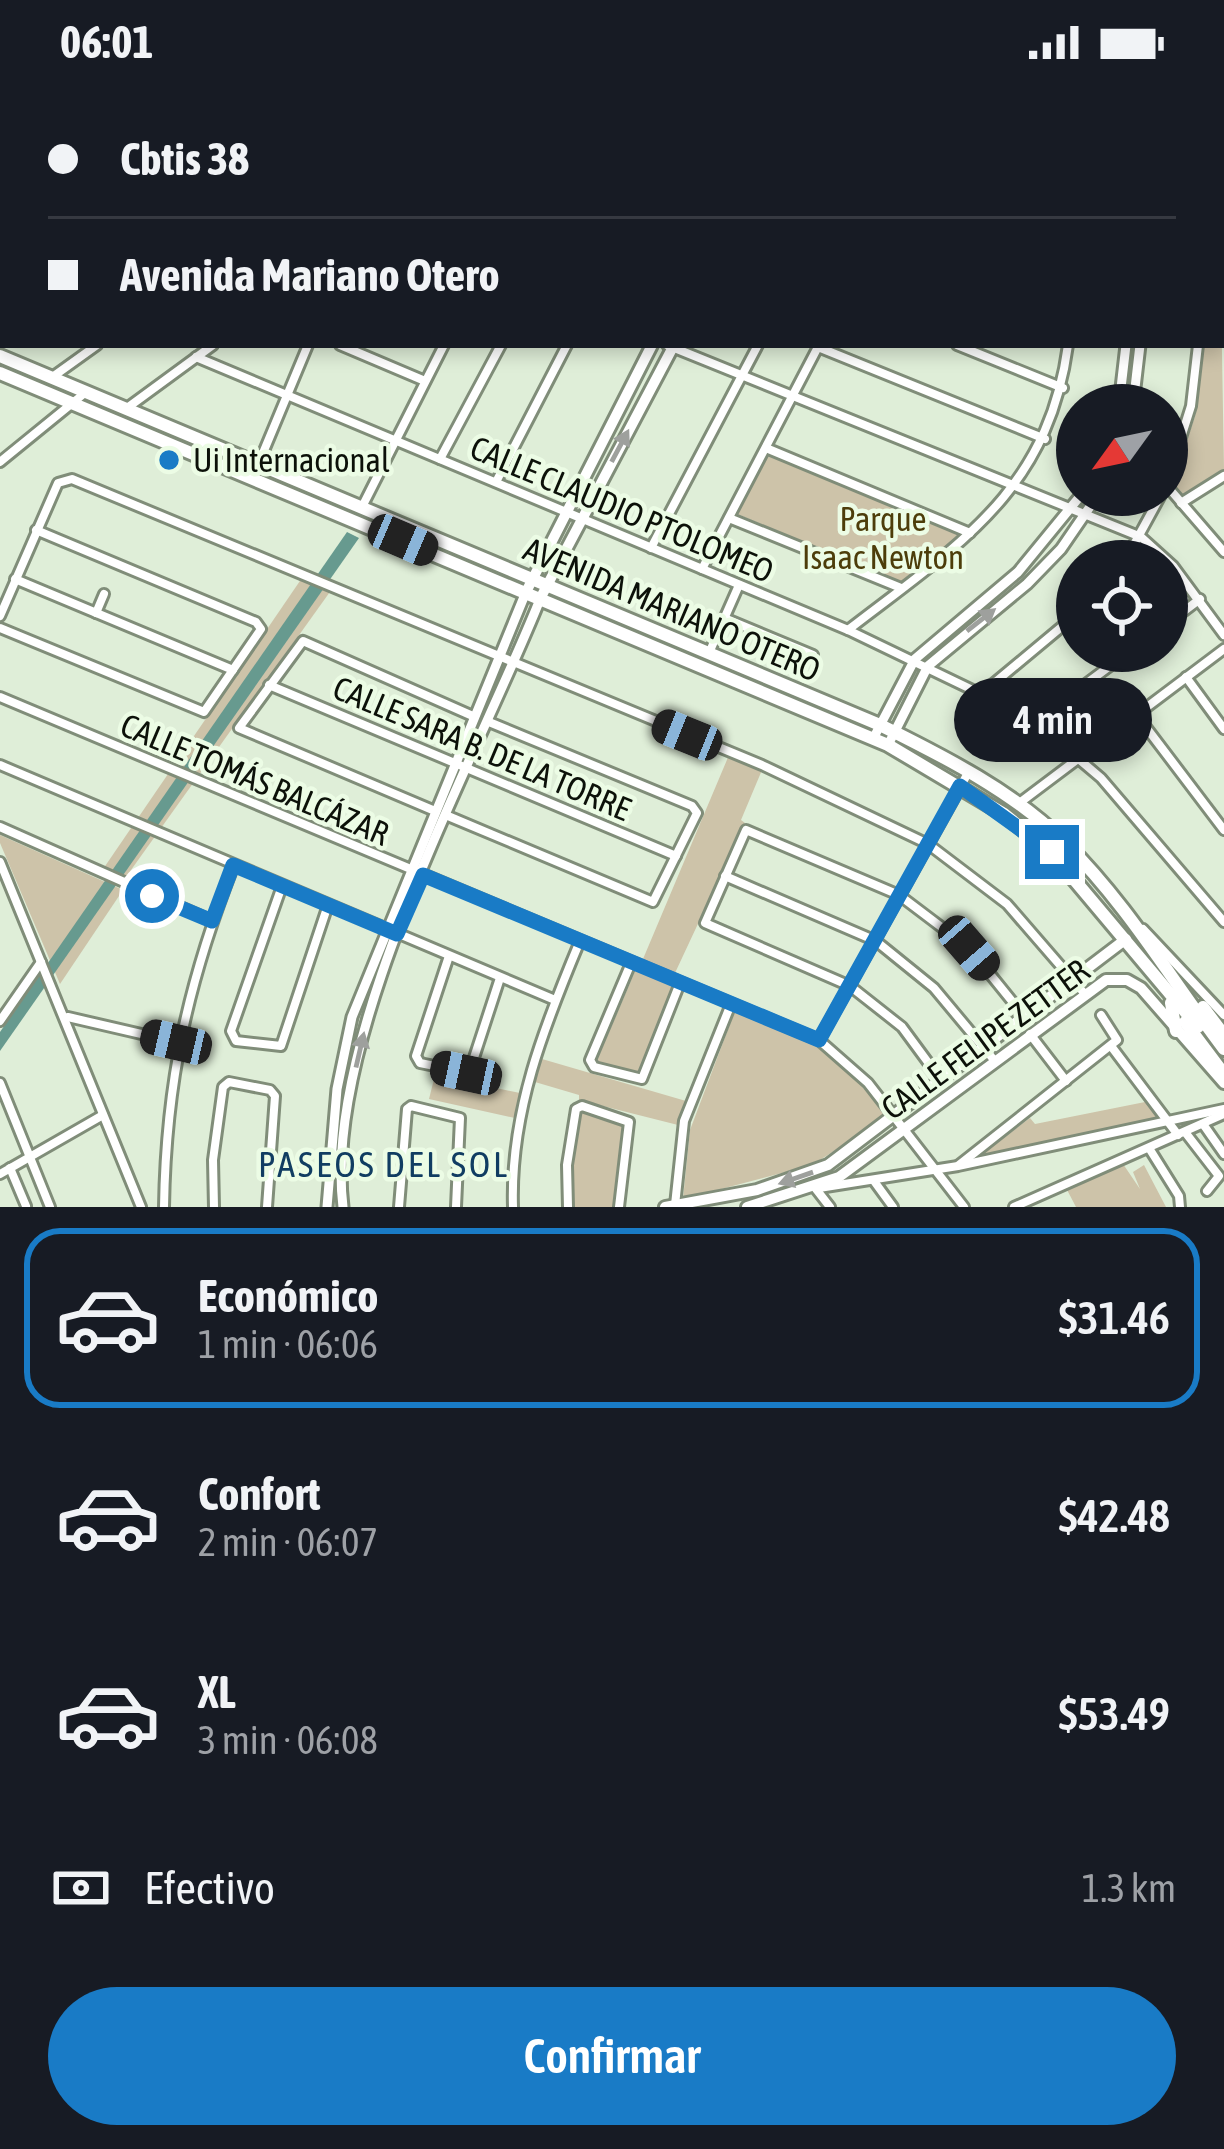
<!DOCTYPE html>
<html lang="es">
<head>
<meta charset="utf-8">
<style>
	body { margin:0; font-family:"Asap Condensed",sans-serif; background:#20242c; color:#f1f3f6; height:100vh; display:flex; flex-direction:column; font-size:45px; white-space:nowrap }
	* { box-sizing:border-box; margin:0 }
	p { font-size:39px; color:#9ea1a6 }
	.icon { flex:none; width:66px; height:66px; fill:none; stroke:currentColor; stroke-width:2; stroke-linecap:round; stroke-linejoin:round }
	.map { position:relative; height:1123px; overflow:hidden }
	.details { display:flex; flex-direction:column; background:#171b24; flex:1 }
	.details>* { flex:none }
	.guide { position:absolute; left:0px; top:0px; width:1224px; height:264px; box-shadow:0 6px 18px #0003; display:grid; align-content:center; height:264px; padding:0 48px; background:#171b24 }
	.needle { width:78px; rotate:237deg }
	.tools { position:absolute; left:1056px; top:300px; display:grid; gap:24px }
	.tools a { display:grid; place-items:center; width:132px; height:132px; border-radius:50%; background:#171b24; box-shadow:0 6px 18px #0003; font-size:60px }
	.end { position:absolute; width:54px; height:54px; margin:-27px; border:15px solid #197bc6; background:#fff; box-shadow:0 0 0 6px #fff }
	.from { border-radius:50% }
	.bubble { position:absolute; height:84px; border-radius:42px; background:#171b24; box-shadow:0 6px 18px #0003; font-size:39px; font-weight:600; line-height:84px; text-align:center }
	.car { position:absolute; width:36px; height:72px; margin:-36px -18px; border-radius:15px; box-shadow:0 0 9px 3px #0007; background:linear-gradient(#222 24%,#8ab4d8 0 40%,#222 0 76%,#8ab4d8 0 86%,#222 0) }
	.guide b { display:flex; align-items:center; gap:42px; height:114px; font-size:45px }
	.guide b+b { border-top:3px solid #363941 }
	.guide i { width:30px; height:30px; background:#f1f3f6 }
	ul { padding:21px 0 0; list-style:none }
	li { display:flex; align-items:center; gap:36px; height:180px; margin:0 24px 18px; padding:0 24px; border:6px solid transparent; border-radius:36px }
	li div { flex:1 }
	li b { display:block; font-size:45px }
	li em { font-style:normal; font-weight:600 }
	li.selected { border-color:#197bc6 }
	li>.icon { width:108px; height:108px; stroke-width:1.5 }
	.pay { display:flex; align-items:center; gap:30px; height:132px; padding:0 48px; font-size:45px }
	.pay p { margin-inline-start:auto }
	.cta { display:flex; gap:24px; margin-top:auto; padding:24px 48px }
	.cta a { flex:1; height:138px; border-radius:72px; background:#197bc6; color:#fff; font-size:48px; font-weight:600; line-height:138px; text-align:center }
	.status { display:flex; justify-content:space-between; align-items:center; height:84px; padding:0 60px; background:#171b24; direction:ltr }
	.status svg { height:33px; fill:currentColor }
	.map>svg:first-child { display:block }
</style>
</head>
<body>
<div class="status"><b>06:01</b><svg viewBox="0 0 49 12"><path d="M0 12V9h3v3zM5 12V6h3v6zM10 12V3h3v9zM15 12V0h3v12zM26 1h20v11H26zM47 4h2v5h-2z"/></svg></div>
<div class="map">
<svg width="1224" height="1123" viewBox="0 0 1224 1123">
	<rect width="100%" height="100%" fill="#dfeed8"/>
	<g fill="#cdc3a9">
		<path d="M1221 211 1224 386 1183 412 1173 399 1195 332 1203 261H1221Z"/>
		<path d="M768 371 962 449 901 499 737 430Z"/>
		<path d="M304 491 332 505 121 800 99 791Z"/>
		<path d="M729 671 762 686 741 736 745 739 675 889 643 875Z"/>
		<path d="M0 751 123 806 60 900 0 759Z"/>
		<path d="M636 885 673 901 640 993 596 978Z"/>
		<path d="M736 924C804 953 844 970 886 1034L812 1081 683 1115 690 1046Z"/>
		<path d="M542 975 686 1017 678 1041 579 1016V1011L535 998Z"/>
		<path d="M435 991 520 1009 515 1034 429 1015Z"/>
		<path d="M1150 1017 1163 1034 980 1071 1030 1034 1035 1040Z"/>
		<path d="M581 1026 625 1038 617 1123H571L572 1068Z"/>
		<path d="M1121 1077 1140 1105 1133 1088 1144 1081 1166 1123H1076L1065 1102Z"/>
	</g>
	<path fill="#679a8f" d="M347 448 359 454 0 967V948Z"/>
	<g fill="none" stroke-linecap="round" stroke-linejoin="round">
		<defs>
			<g id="minor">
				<path d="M141 0 148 3"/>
				<path d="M252 0V3"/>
				<path d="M332 0V3"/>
				<path d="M403 0V3"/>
				<path d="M470 0V3"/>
				<path d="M526 0V3"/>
				<path d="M586 0V3"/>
				<path d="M650 0V3"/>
				<path d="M819 0 820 3"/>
				<path d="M873 0V3"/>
				<path d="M936 0 937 3"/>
				<path d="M1006 0 1007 3"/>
				<path d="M1137 0 1138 3"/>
				<path d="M0 2 3 4"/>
				<path d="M33 3 34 0"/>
				<path d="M167 3V0"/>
				<path d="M1221 29H1224"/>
				<path d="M0 66 3 67"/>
				<path d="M0 80 3 74"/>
				<path d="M0 129 3 130"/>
				<path d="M0 191 3 193"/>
				<path d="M1221 194 1224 201"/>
				<path d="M340 261 425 297"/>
				<path d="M667 261 1141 453 1173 482 1224 551"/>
				<path d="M957 261 1063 304"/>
				<path d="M818 263 1045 355"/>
				<path d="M196 273 848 546 981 610 1055 655 1101 694 1224 838"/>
				<path d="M51 294 97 261"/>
				<path d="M127 324 213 261"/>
				<path d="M766 364 970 449"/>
				<path d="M440 375 501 261"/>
				<path d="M0 378 86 308"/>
				<path d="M258 381 308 261"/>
				<path d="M496 398 567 261"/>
				<path d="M1167 398 1191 322 1198 261"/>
				<path d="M1167 402 1224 468"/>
				<path d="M1181 419 1224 392"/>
				<path d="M362 423 444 261"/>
				<path d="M729 434 901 504"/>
				<path d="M651 464 758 261"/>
				<path d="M1125 477 1161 411"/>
				<path d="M702 485 819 261"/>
				<path d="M15 495 233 586"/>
				<path d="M96 529 104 510"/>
				<path d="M0 532 58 399 72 395 762 681 928 760 1007 820 1084 909"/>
				<path d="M724 534 813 571"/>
				<path d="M1167 540 1200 515"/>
				<path d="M0 544 204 628 261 545 256 538 36 446"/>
				<path d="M848 546C958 461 1048 408 1068 261"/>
				<path d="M709 569 739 501"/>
				<path d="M1186 593 1224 645"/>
				<path d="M269 601 676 772"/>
				<path d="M981 610 1077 530"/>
				<path d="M0 613 819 956 868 999 964 1123"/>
				<path d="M1136 630 1224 746"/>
				<path d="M1032 640 1130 567"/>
				<path d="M0 681 555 916"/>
				<path d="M1018 720 1224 565"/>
				<path d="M435 727 239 644 303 557 475 633"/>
				<path d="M448 732 653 818 697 729 692 722 489 638"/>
				<path d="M0 743 212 837"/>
				<path d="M0 778 141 1123"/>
				<path d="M725 792 876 857 934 904 994 976"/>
				<path d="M282 802 231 947 236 957 281 962 328 821"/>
				<path d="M1143 845 1224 931"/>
				<path d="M449 872 416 972 420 979 469 989 500 894"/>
				<path d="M631 879 590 976 594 983 642 995 680 899"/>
				<path d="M68 933 176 958"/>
				<path d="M0 937 41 878"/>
				<path d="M1030 950 1066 997"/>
				<path d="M819 956 968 689"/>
				<path d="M1111 962 1178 1051"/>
				<path d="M941 996 902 943 850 902 705 839 746 746 899 811 969 864 1024 932"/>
				<path d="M0 999 50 1123"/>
				<path d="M1203 1040 1224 1070"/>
				<path d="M1185 1048 1219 1092 1207 1107"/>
				<path d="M1149 1064 1179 1112 1180 1123"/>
				<path d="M959 1081 1117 956 1101 931"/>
				<path d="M10 1084 26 1122"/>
				<path d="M0 1090 103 1031"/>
				<path d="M874 1097 893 1123"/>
				<path d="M819 1104 958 1082 1224 1025"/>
				<path d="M816 1105 830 1123"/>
				<path d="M675 1121 684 1037 731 920"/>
				<path d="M164 1123C166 997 188 898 234 781"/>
				<path d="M214 1123 213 1076 223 1003 229 998 270 1006 275 1012 267 1123"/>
				<path d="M399 1123 407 1025 411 1022 460 1034 456 1123"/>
				<path d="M513 1123C510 1028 544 943 580 857"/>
				<path d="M568 1123 567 1081 576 1025 582 1022 629 1038 619 1123"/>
				<path d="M1014 1123 1224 1030"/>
			</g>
			<g id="tertiary">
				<path d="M1061 0 1062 3"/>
				<path d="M1079 0 1080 3"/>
				<path d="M1119 321 1126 261"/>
				<path d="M1133 321 1140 261"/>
				<path d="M874 653 915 575 1018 488 1081 411"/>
				<path d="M888 661 928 582 1027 500 1061 465 1098 411"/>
				<path d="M327 1123 337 1005 352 933 526 508"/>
				<path d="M343 1123C322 951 476 676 541 513"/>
			</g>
			<g id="secondary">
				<path d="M748 0 749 3"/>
				<path d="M721 3 722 0"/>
				<path d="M526 508 652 261"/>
				<path d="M541 513 674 261"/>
				<path d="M665 1123 757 1106 828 1081 1126 855"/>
				<path d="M747 1123 839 1093 1106 896H1127L1141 904 1224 999"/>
			</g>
			<g id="primary">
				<path d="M0 272 880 641C943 672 1016 709 1066 760 1127 820 1172 897 1224 965"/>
				<path d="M0 289 888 661 1004 730 1051 768 1198 943"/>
				<path d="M1171 919 1176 947"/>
				<path d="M1203 923 1224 951"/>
				<path d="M1185 938 1224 990"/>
			</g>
		</defs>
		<use href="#minor" stroke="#808d79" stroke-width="14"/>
		<use href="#tertiary" stroke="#808d79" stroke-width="15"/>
		<use href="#secondary" stroke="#808d79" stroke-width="16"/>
		<use href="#primary" stroke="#808d79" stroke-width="18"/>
		<use href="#minor" stroke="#fff" stroke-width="8"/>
		<use href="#tertiary" stroke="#fff" stroke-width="9"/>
		<use href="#secondary" stroke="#fff" stroke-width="10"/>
		<use href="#primary" stroke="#fff" stroke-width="12"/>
	</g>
	<defs><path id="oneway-solid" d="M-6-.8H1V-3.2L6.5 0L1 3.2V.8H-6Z" transform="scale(3)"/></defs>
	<g fill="#9ea09d">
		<use href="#oneway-solid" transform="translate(620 362) rotate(-62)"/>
		<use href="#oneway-solid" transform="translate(981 536) rotate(-38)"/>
		<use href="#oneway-solid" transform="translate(360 966) rotate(-77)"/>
		<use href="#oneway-solid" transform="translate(796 1094) rotate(161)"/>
	</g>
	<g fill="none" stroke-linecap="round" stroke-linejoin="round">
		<path stroke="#197bc6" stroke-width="15" d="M152 812 212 837 233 781 397 850 423 791 819 956 960 702 1052 768"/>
	</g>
	<circle fill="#197bc6" stroke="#ecfce5" stroke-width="4.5" cx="169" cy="376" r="12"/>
	<g text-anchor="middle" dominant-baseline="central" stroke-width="9" stroke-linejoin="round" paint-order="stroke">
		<g font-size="33" fill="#0c1109" stroke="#ecfce5" text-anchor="start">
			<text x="193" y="376">Ui Internacional</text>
		</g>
		<g font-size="33" fill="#0c1109" stroke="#ecfce5">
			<text transform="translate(622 425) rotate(23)">CALLE CLAUDIO PTOLOMEO</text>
			<text transform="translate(672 525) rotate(23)">AVENIDA MARIANO OTERO</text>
			<text transform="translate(482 664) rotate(23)">CALLE SARA B. DE LA TORRE</text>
			<text transform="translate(255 695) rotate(23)">CALLE TOMÁS BALCÁZAR</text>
			<text transform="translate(985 955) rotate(-36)">CALLE FELIPE ZETTER</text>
		</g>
		<g font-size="33" fill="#4d3d0a" stroke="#ecfce5">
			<text x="883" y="435">Parque<tspan x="883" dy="38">Isaac Newton</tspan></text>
		</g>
		<g font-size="36" letter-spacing="3" fill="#113d62" stroke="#ecfce5">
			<text x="384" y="1080">PASEOS DEL SOL</text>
		</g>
	</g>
</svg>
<div class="tools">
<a><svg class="needle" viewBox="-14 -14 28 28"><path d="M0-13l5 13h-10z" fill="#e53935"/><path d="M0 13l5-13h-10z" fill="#9ea1a6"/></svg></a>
<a><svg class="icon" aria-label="locate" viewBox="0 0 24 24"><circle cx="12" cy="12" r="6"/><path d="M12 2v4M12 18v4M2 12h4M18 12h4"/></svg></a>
</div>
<i class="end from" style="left:152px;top:812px"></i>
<i class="end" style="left:1052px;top:768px"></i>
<div class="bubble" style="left:954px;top:594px;width:198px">4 min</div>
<i class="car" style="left:403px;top:456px;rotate:113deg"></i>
<i class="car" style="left:687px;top:651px;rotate:292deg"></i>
<i class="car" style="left:969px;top:864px;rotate:139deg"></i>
<i class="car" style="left:176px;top:958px;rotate:283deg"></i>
<i class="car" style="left:466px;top:989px;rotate:282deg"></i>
<div class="guide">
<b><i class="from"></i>Cbtis 38</b>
<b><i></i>Avenida Mariano Otero</b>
</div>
</div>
<section class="details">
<ul>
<li class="selected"><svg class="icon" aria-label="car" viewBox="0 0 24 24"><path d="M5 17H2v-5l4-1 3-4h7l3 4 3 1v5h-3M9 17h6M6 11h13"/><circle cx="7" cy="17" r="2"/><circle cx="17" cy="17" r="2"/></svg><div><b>Económico</b><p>1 min · 06:06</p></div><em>$31.46</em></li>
<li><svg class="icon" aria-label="car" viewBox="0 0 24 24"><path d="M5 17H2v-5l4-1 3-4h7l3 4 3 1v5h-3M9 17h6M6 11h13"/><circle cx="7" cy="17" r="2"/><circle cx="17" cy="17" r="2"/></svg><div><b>Confort</b><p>2 min · 06:07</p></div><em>$42.48</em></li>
<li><svg class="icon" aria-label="car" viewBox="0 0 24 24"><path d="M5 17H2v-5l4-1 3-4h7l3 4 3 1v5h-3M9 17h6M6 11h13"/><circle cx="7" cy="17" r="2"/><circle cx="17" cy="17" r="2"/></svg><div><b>XL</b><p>3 min · 06:08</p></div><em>$53.49</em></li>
</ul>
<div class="pay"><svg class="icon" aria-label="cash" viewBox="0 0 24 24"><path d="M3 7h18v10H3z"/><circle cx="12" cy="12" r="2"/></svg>Efectivo<p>1.3 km</p></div>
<div class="cta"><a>Confirmar</a></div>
</section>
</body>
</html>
